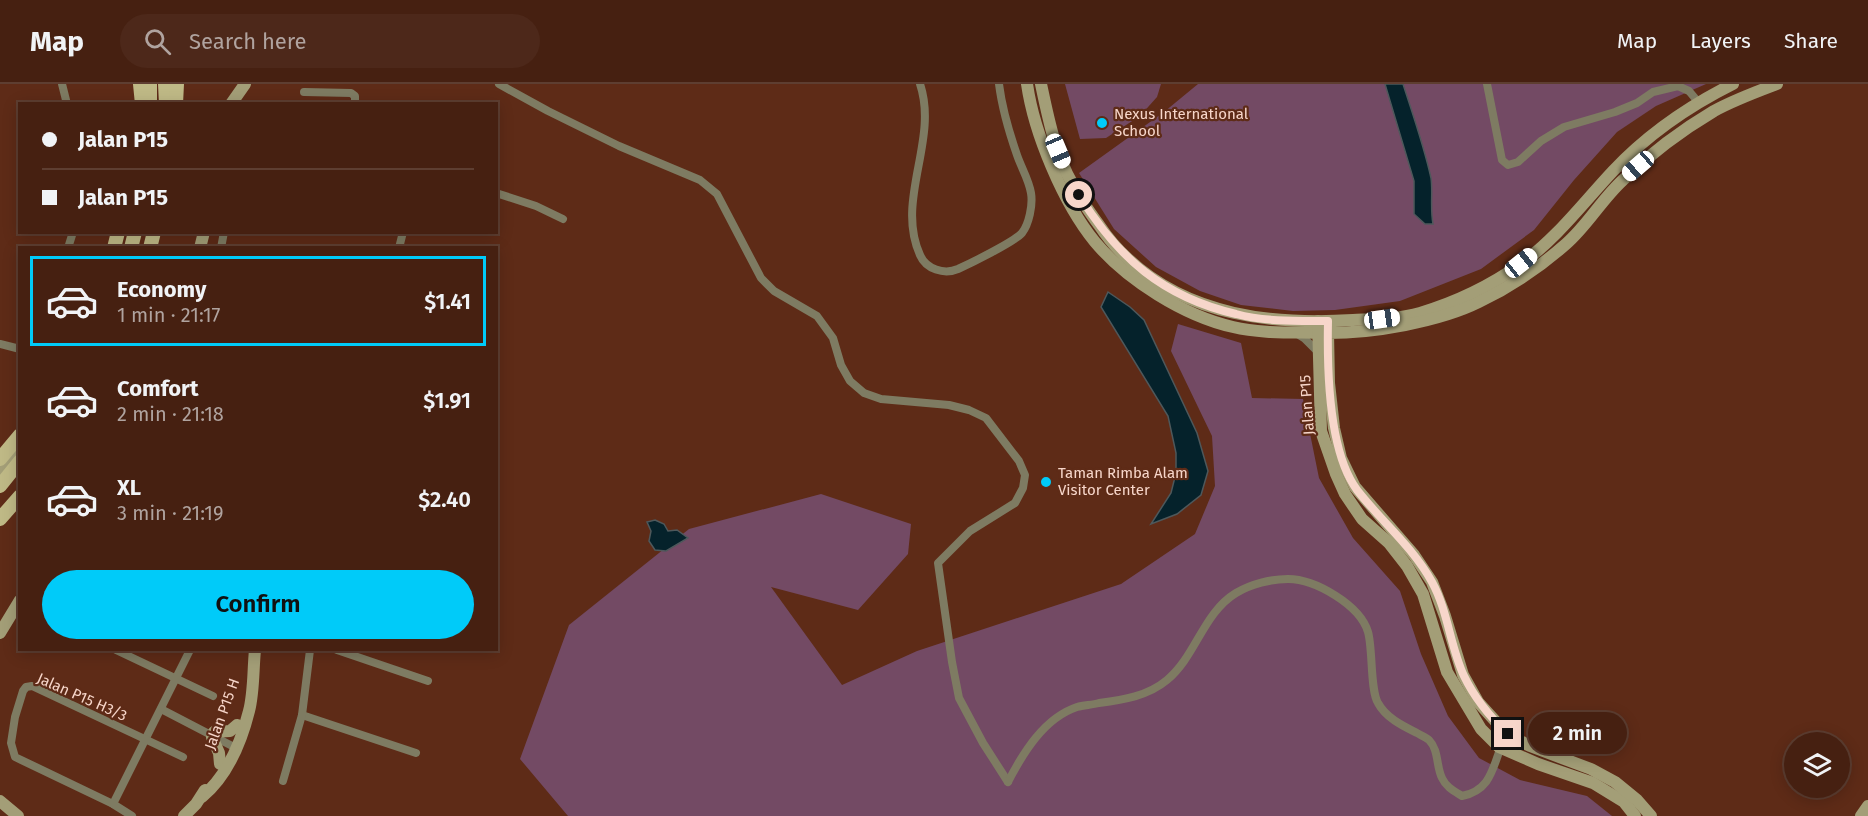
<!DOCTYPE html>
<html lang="en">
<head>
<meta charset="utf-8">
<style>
	body { margin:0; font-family:"Fira Sans",sans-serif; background:#4d281a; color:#f1f3f6; height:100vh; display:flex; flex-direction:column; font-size:22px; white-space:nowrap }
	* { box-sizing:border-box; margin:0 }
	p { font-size:20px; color:#b0a39f }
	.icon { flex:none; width:33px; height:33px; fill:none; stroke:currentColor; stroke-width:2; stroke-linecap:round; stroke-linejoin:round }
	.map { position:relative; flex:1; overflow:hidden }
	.panel { position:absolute; left:18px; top:162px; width:480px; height:405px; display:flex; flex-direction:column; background:#462011; border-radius:0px; box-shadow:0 3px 15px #0003,0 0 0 2px #5e3e31 }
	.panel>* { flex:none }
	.guide { position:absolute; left:18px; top:18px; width:480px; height:132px; border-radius:0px; box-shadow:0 3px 15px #0003,0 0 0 2px #5e3e31; display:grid; align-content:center; height:132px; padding:0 24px; background:#462011 }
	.buttons { position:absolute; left:1784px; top:648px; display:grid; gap:12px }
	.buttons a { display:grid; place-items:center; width:66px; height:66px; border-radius:50%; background:#462011; box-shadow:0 3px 15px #0003,0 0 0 2px #5e3e31; font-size:30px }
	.end { position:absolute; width:27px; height:27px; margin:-14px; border:8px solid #f7d6ca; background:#111; box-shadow:0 0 0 3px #111 }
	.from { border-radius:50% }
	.bubble { position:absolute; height:42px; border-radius:21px; background:#462011; box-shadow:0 3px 15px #0003,0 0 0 2px #5e3e31; font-size:20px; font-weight:600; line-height:42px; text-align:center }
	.car { position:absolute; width:18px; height:36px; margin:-18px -9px; border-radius:8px; box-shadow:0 0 4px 2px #0007; background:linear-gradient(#fff 24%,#345 0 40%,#fff 0 76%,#345 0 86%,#fff 0) }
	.guide b { display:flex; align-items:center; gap:21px; height:57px; font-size:22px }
	.guide b+b { border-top:2px solid #5e3e31 }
	.guide i { width:15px; height:15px; background:#f1f3f6 }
	ul { padding:10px 0 0; list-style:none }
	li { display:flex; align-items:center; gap:18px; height:90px; margin:0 12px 9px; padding:0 12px; border:3px solid transparent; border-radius:0px }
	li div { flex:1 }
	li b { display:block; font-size:22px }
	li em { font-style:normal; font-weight:600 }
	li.selected { border-color:#00cbf9 }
	li>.icon { width:54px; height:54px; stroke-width:1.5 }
	.primary-button { display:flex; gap:12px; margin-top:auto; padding:12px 24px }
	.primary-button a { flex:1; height:69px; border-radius:36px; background:#00cbf9; color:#111; font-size:24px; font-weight:600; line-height:69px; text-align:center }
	header { display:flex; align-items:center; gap:36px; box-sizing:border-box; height:84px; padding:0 30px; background:#462011; border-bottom:2px solid #5e3e31 }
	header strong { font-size:28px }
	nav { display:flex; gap:33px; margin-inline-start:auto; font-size:21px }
	.search { width:420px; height:54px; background:#4d281a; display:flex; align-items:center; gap:15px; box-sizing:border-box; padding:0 21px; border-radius:33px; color:#b0a39f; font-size:22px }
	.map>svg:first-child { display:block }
</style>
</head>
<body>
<header>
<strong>Map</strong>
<div class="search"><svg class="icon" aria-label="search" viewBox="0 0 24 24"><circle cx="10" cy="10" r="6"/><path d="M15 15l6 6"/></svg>Search here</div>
<nav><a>Map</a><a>Layers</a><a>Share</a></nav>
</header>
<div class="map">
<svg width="1868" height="732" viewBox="0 0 1868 732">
	<rect width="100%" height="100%" fill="#5e2b17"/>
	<g fill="#734a64">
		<path d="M1065 0H1161L1157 13 1140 32 1106 54 1080 55Z"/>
		<path d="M1198 0H1706L1656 22 1617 48 1574 96 1534 146 1481 185 1400 217 1335 226 1293 227 1241 221 1200 207 1156 183 1114 145 1079 89 1164 28Z"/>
		<path d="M1178 240 1241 259 1252 314 1303 315 1319 394 1353 454 1400 507 1421 570 1448 632 1479 674 1520 696 1587 712 1612 732H568L520 675 569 541 689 445 821 410 911 440 908 470 858 526 771 503 842 601 917 567 1121 500 1195 450 1215 402 1212 352 1171 267Z"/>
	</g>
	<g fill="#05222b" stroke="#4e585b" stroke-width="1.5">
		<path d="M1385 0H1403C1413 31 1424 62 1431 94 1433 108 1430 124 1433 140H1425L1414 130V97Z"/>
		<path d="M1108 208 1130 223 1144 236 1197 349 1208 387 1201 411 1177 430 1151 440 1171 409 1176 389V369L1168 332 1101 223Z"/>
		<path d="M655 436 664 440 668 447 677 446 688 454 666 467 655 466 649 457 651 447 647 438Z"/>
	</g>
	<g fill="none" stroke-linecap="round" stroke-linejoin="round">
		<g stroke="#7e7b62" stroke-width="8">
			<path d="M62 0 67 20"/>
			<path d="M499 0 548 27 619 62 700 96 717 110 761 194 774 207 817 232 833 254 841 281 850 297 864 309 881 315 949 321 969 326 986 334 1019 377 1025 391 1023 404 1015 419 970 447 938 479 952 578 959 614 983 659 1008 698"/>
			<path d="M920 0C939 56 895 116 920 171 926 185 944 191 958 185 971 179 1014 158 1022 149 1029 140 1033 121 1031 109 1029 96 1021 83 1017 71 1009 48 1002 24 999 0"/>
			<path d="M1487 0 1502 76 1508 81 1518 78 1541 57 1564 43 1615 28 1637 19 1653 8 1678 2 1689 7 1699 19"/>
			<path d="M304 8 351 9 355 12V20"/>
			<path d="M496 109 536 122 563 135"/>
			<path d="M68 164 73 148"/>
			<path d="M221 164 224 148"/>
			<path d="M399 164 403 148"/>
			<path d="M1296 249 1304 254 1318 268"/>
			<path d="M0 260 20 265"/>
			<path d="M116 566 213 612"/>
			<path d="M337 566 428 597"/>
			<path d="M161 625 236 664"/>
			<path d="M302 631 416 669"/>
			<path d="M283 697 302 631 310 566"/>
			<path d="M1008 698C1023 669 1044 634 1077 623 1084 621 1092 621 1099 619 1123 616 1148 612 1167 596 1196 572 1203 529 1236 509 1251 500 1271 495 1288 495 1315 495 1360 521 1368 548 1373 565 1370 606 1378 619 1386 634 1403 642 1417 649 1420 651 1426 653 1429 656 1439 666 1436 682 1442 694 1446 703 1454 707 1462 712 1496 705 1492 676 1507 650"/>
			<path d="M113 720 190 566"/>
			<path d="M132 732 113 720 15 673 11 659 15 633 23 607 26 603 32 602 183 673"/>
		</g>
		<g stroke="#a39e77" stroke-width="12">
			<path d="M1027 0C1034 49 1063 119 1095 158 1127 196 1184 232 1233 243 1262 250 1294 248 1324 249"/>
			<path d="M1041 0C1048 33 1055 69 1072 99 1079 114 1089 127 1099 141 1107 153 1117 165 1128 175 1189 232 1273 241 1353 236 1375 235 1399 235 1420 229 1457 218 1490 202 1521 180 1557 154 1583 119 1613 87 1647 51 1689 22 1733 0"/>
			<path d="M231 20 245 0"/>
			<path d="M200 164 204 148"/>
			<path d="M1318 237 1321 347 1336 390 1345 410 1362 435 1389 459 1407 482 1423 510 1447 588 1481 645 1499 663 1538 680 1593 699 1624 718 1635 732"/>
			<path d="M0 387 20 369"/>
			<path d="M0 549 20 516"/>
			<path d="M214 648 230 647 237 641"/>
			<path d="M212 653 219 669 220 680"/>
			<path d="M202 713C227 692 241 659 249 627 254 608 253 585 255 566"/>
			<path d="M0 717 18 732"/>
			<path d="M184 732 196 720 205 706"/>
			<path d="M1651 732 1637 716 1615 698 1591 685 1530 662 1507 650 1478 618 1463 591 1445 532 1432 498 1414 471 1355 403 1341 374 1334 344 1329 299 1328 249C1372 249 1439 238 1479 218 1510 203 1540 183 1566 160 1587 142 1602 115 1623 96 1650 70 1682 46 1714 27 1734 16 1756 8 1777 0"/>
			<path d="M1861 732 1868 722"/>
		</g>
		<g stroke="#bfb986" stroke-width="14">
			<path d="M140 0 142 20"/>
			<path d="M150 0V20"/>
			<path d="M165 0 166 20"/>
			<path d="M176 20 177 0"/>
			<path d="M114 164 118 148"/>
			<path d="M131 164 135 148"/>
			<path d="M150 164 154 148"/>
			<path d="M0 375 20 351"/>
			<path d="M0 402 20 377"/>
			<path d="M0 435 20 412"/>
		</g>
	</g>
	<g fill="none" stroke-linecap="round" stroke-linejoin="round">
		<path stroke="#f7d6ca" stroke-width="8" d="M1079 111C1118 174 1163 213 1236 230 1266 238 1298 237 1328 237 1327 285 1328 367 1357 406 1381 437 1412 462 1432 498 1448 527 1450 562 1464 592 1475 615 1490 633 1508 650"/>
	</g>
	<g fill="#00cbf9" stroke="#5e2b17" stroke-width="2">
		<circle cx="1102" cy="39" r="6"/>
		<circle cx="1046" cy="398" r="6"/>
	</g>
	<g text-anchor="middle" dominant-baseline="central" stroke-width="4.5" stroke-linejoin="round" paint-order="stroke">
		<g font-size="15" fill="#f7d6ca" stroke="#5e2b17" text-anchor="start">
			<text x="1114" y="30">Nexus International<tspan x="1114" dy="17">School</tspan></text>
			<text x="1058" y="389">Taman Rimba Alam<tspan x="1058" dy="17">Visitor Center</tspan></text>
		</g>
		<g font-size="15" fill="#f7d6ca" stroke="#5e2b17">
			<text transform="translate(1307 321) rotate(-94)">Jalan P15</text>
			<text transform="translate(82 613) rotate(24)">Jalan P15 H3/3</text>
			<text transform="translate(222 630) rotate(-70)">Jalan P15 H</text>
		</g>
	</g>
</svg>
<div class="buttons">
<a><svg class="icon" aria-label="layers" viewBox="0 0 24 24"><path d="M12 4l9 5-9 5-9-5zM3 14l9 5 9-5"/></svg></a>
</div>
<i class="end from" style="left:1079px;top:111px"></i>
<i class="end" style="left:1508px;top:650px"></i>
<div class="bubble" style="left:1528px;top:628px;width:99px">2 min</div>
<i class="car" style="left:1058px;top:67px;rotate:157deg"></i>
<i class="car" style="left:1638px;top:82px;rotate:229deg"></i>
<i class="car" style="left:1521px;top:179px;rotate:51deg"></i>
<i class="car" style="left:1382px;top:235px;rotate:82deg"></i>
<div class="guide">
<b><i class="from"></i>Jalan P15</b>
<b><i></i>Jalan P15</b>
</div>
<section class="panel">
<ul>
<li class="selected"><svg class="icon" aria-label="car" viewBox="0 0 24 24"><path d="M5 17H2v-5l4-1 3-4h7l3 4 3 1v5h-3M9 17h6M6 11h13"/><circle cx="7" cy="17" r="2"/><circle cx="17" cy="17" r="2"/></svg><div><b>Economy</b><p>1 min · 21:17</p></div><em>$1.41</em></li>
<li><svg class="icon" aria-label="car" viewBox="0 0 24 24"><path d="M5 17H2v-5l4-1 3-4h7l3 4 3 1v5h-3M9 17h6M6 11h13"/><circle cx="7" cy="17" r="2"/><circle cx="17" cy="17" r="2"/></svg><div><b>Comfort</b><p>2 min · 21:18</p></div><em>$1.91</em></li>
<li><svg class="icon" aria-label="car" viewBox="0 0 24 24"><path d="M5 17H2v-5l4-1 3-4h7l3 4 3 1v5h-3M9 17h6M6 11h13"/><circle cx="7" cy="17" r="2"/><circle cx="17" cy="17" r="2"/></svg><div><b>XL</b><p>3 min · 21:19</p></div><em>$2.40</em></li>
</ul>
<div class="primary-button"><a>Confirm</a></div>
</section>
</div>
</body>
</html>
